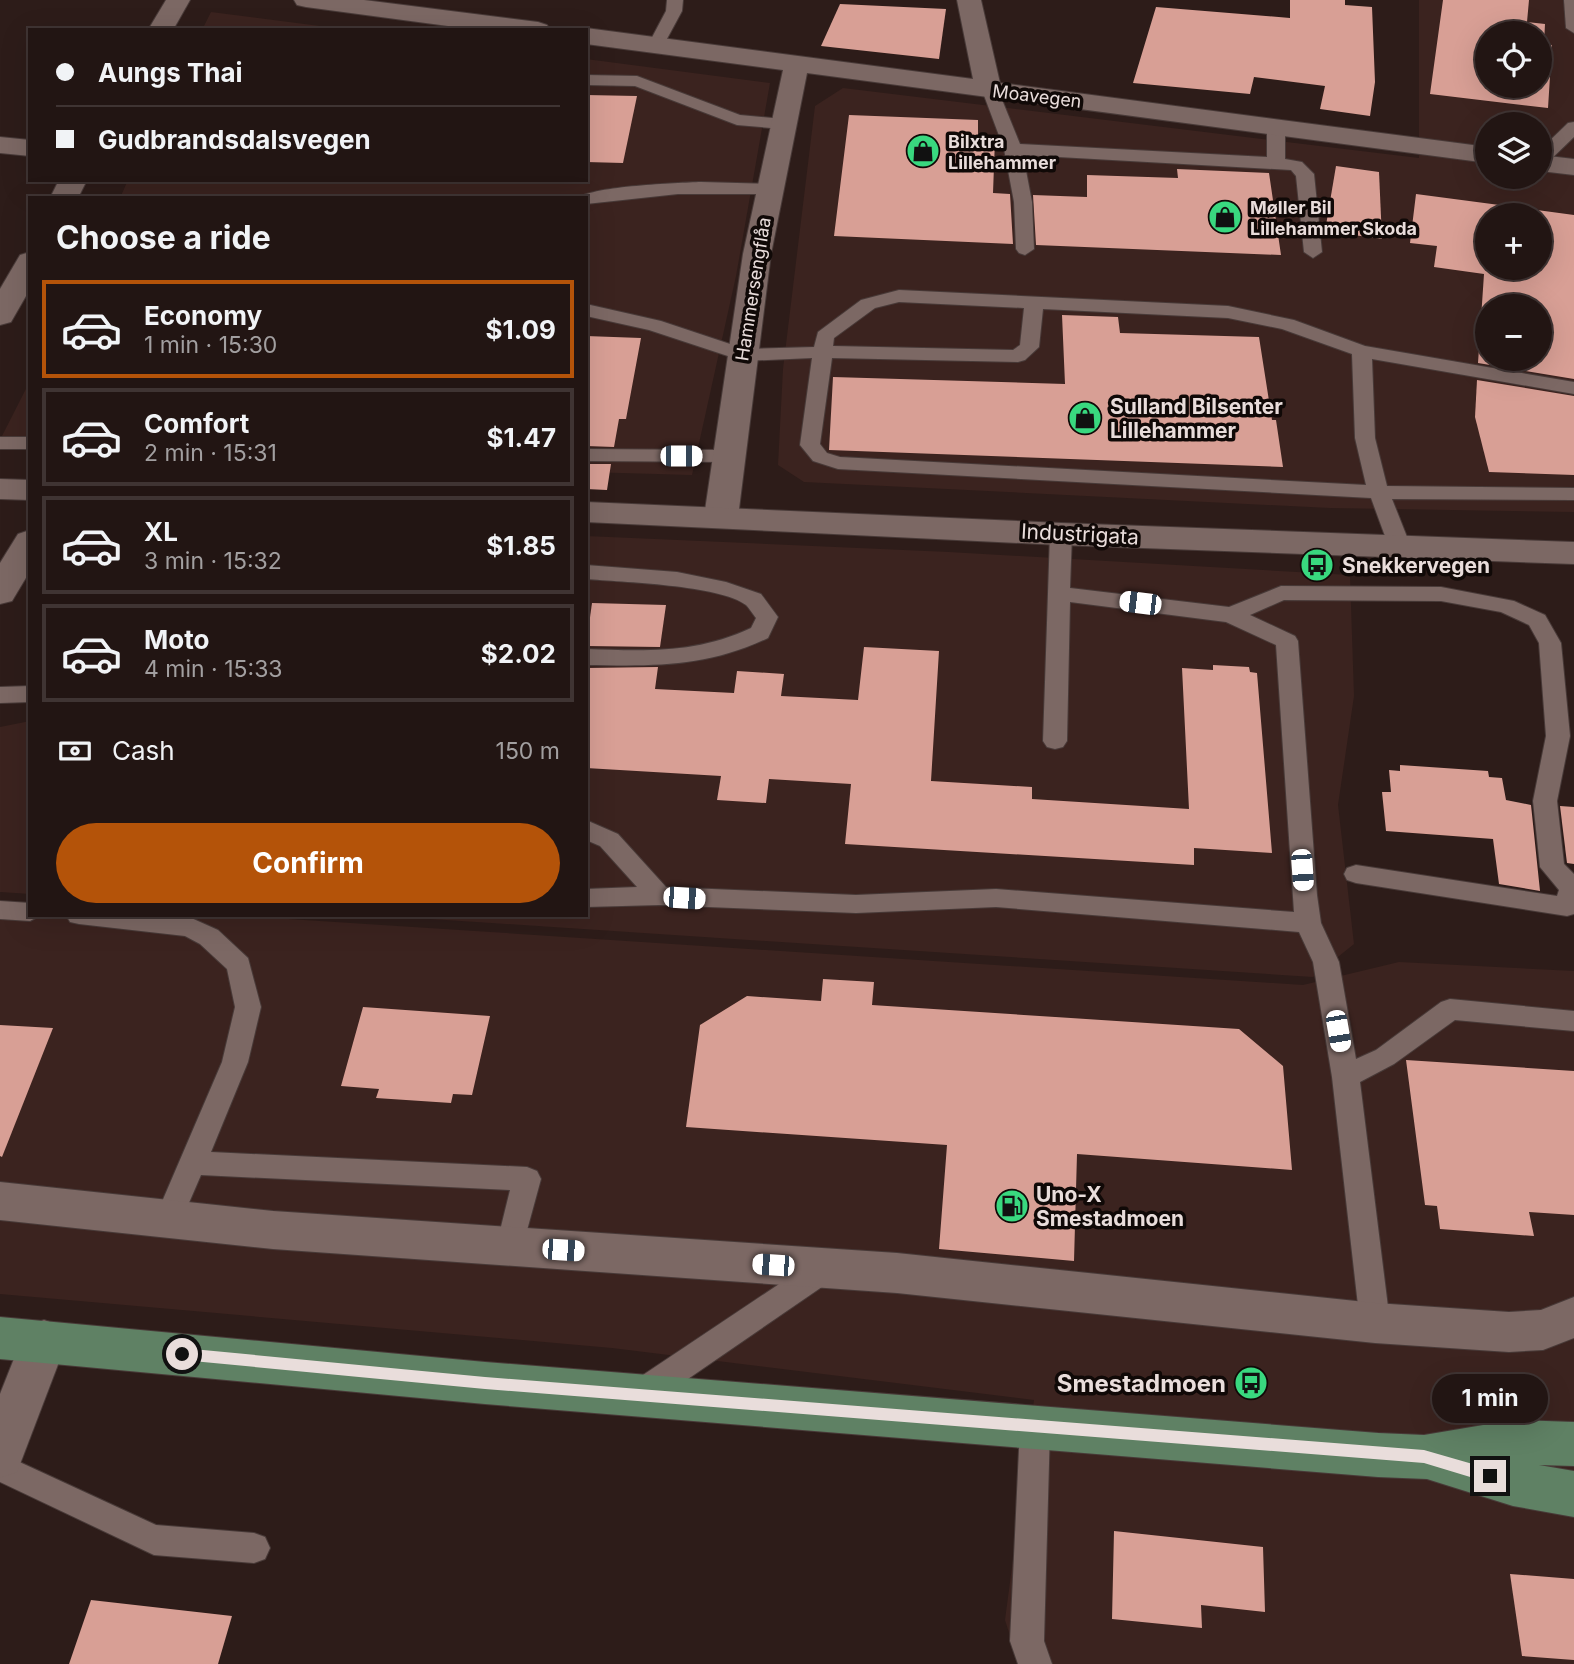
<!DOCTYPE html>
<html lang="en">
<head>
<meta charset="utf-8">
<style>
	body { margin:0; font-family:Inter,sans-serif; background:#2e2221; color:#f1f3f6; height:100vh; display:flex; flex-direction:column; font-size:26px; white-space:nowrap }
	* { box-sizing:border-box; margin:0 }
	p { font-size:23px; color:#a29fa0 }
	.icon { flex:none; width:38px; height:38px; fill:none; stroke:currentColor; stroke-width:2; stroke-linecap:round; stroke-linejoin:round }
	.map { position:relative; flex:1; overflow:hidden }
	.details { position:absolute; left:28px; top:196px; width:560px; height:721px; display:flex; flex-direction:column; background:#221513; border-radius:0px; box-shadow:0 7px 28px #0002,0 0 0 2px #3f3433 }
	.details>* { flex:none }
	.top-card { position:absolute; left:28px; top:28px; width:560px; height:154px; border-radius:0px; box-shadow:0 7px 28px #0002,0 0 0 2px #3f3433; display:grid; align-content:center; height:154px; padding:0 28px; background:#221513 }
	.tools { position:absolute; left:1475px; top:21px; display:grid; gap:14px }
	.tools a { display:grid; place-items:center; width:77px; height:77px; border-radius:50%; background:#221513; box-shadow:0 7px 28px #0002,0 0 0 2px #3f3433; font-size:35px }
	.end { position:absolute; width:32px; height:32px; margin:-16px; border:9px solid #e9dddb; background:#111; box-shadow:0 0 0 4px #111 }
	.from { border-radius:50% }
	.bubble { position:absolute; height:49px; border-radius:24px; background:#221513; box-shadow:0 7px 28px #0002,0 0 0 2px #3f3433; font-size:23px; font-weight:700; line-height:49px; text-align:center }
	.car { position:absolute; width:21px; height:42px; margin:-21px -10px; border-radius:9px; box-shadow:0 0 5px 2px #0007; background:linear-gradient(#fff 24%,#345 0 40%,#fff 0 76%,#345 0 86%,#fff 0) }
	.top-card b { display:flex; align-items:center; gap:24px; height:66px; font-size:26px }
	.top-card b+b { border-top:2px solid #3f3433 }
	.top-card i { width:18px; height:18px; background:#f1f3f6 }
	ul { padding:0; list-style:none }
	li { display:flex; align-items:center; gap:21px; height:98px; margin:0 14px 10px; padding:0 14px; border:4px solid #3f3433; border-radius:0px }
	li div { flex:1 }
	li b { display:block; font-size:26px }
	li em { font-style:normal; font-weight:700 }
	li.on { border-color:#b45309 }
	li>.icon { width:63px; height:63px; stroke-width:1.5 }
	h2 { padding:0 28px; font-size:32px; line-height:84px }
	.pay { display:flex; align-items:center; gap:18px; height:77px; padding:0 28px; font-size:26px }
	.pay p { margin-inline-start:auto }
	.button { display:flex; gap:14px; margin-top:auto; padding:14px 28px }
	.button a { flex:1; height:80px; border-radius:42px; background:#b45309; color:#fff; font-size:28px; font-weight:700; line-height:80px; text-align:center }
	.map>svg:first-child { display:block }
</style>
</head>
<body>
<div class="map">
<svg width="1574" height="1664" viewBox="0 0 1574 1664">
	<rect width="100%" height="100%" fill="#2d1c19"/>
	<g fill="#3b231f" fill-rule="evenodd">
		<path d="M1419 0H1574V512L1330 508 804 482 778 465 783 369 815 106 843 88 1419 158ZM1488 33H1540V86H1488ZM1488 124H1540V177H1488ZM1488 215H1540V268H1488ZM1488 306H1540V359H1488Z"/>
		<path d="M211 12 351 30H202Z"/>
		<path d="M586 59 770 83 736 276 692 475 586 472V198H120L128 180H586Z"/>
		<path d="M30 381V444L2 436Z"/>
		<path d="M586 536 949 552 1350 575 1354 696 1338 805 1354 944 1313 977 370 915H586Z"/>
		<path d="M30 721V894L0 892V727Z"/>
		<path d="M0 901 30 902V915H228L1303 985 1399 962 1574 971V1664H1019L1005 1620 1034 1400 612 1348 0 1294Z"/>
	</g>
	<g fill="#d89f95" fill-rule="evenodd">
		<path d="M1290 0H1345V5L1372 7 1375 82 1370 116 1320 109 1325 86 1254 77 1250 94 1133 83 1156 7 1290 18Z"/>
		<path d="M1443 0H1529L1527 22 1545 24 1544 44 1552 45 1548 108 1430 94ZM1488 33H1540V86H1488Z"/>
		<path d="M840 4 946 9 939 59 821 46Z"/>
		<path d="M586 95 637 96 623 163 586 162Z"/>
		<path d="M849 115 978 120V139H995L993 193 1010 194 1013 244 834 236Z"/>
		<path d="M1336 166 1379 172 1382 239 1325 231Z"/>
		<path d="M1177 169 1269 173 1281 255 1036 245 1033 195 1087 197V175L1178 178Z"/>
		<path d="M1416 194 1574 215V379L1478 363 1484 274 1434 267 1437 246 1410 243ZM1488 215H1540V268H1488ZM1488 306H1540V359H1488Z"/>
		<path d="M1062 315 1118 317 1120 333 1259 337 1272 420H1276L1283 467 829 450 833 377 1065 384Z"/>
		<path d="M586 336 641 338 626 419H619L614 447 586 446Z"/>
		<path d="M1477 380 1574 396V475L1489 472 1475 417Z"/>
		<path d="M586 464H611L607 490 586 489Z"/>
		<path d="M592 603 666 605 660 647 586 646Z"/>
		<path d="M864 647 939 651 931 781 1032 787V799L1189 809 1182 668 1213 670V665L1249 667 1250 672 1257 673 1272 853 1194 848V865L845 844 851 784 769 779 766 803 717 800 721 776 586 768V668L658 667 655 689 734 693 737 671 784 674 781 696 858 700Z"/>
		<path d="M1400 765 1488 771 1489 777 1502 778 1506 800 1531 805 1540 891 1499 884 1493 839 1386 831 1382 792H1391L1389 770 1400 771Z"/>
		<path d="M1560 806 1574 807V864L1567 863Z"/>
		<path d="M823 979 874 982 872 1005 1239 1029 1283 1066 1292 1170 1077 1154 1074 1261 939 1249 947 1145 686 1127 700 1025 747 996 821 1001Z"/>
		<path d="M363 1007 490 1016 472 1095 453 1094 451 1103 376 1098 379 1089 341 1086Z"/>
		<path d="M0 1025 53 1028 2 1157 0 1156Z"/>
		<path d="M1406 1060 1574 1071V1215L1529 1212 1534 1236 1440 1229 1437 1206 1425 1205Z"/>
		<path d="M1114 1531 1263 1547 1265 1612 1201 1605 1202 1628 1112 1619Z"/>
		<path d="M1510 1574 1574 1579V1660L1522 1656Z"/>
		<path d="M91 1600 232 1616 218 1664H69Z"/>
	</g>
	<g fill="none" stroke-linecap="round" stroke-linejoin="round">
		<defs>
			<g id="service">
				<path d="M667 0H683L682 11 662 48H650L648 45 666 11Z"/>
				<path d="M1564 0H1574V33L1566 28Z"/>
				<path d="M586 75 637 76 740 115 783 119 792 124 783 129 737 125 635 86 586 85Z"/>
				<path d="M990 85 998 90 1020 144 1267 157V126L1276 121 1282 122 1285 126V159L1302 162 1314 174 1322 252 1313 258 1304 252 1296 176 1291 170 1023 155 1032 202 1034 249 1025 255 1019 253 1016 249 1014 202 1004 149 982 90Z"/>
				<path d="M1574 122V137L1546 164 1540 165V150L1568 123Z"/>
				<path d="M701 182 770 184 779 189 770 194H678L586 204V198H578C594 186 677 183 701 182Z"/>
				<path d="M899 290 1228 306 1294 320 1365 346 1574 382V394L1372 359 1375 438 1387 486 1574 488V500L1392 499 1411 547 1408 552H1392L1389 547 1371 498 838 469 813 461 800 445 812 358 743 361 649 330 586 316V304L661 321 745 349 814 347 818 332 861 300ZM899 302 1024 308 1020 345 1013 350 833 346 834 338 875 308ZM1043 309 1228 318 1282 329 1352 354 1355 438 1366 485 840 457 827 453 820 444 832 358 1018 362 1025 360 1039 347Z"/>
				<rect x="0" y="437" width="30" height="12"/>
				<path d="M586 449 728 450 735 452 738 456 735 460 728 462 586 461Z"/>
				<path d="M1061 527 1069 529 1072 534 1070 588 1229 607 1281 586 1441 587 1514 601 1545 615 1561 643 1570 736 1557 801 1564 864 1574 874V914L1567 916 1356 883 1347 880 1344 874 1347 868 1356 865 1557 896 1559 890 1540 867 1533 801 1546 736 1539 643 1529 625 1501 612 1441 601 1284 600 1250 615 1295 636 1298 641 1317 895 1321 923 1339 962 1356 1059 1376 1050 1441 1002 1450 999 1574 1011V1031L1455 1020 1394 1064 1360 1082 1390 1323 1385 1332 1375 1336 1365 1332 1360 1323 1332 1077 1313 962 1299 932 996 907 856 913 659 905 586 907V889L637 887 600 846 586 840V820L618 834 666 887 856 895 996 889 1294 912 1276 645 1226 622 1070 602 1067 741 1063 747 1055 749 1047 747 1043 741 1050 534 1053 529Z"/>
				<path d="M586 565 677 572 726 582 761 594 778 617 768 638C705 668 654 666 586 665V649C645 651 696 654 751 628L756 618C753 614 749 608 746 605 720 585 621 582 586 579Z"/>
				<path d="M30 686V702L0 703V687Z"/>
				<path d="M0 901 30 903V915H41L30 921 0 919Z"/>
				<path d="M66 915 189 917 218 930 248 958 261 1007 248 1062 211 1152 527 1167 537 1171 541 1179 520 1256 510 1259 500 1256 496 1247 510 1190 201 1175 179 1226 169 1230 159 1226 155 1218 222 1062 235 1007 227 969 200 944 185 936 79 924 70 922Z"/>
				<path d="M825 1257 835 1260 840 1269 835 1278 650 1405 639 1409 628 1405 624 1395 628 1385 815 1260Z"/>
				<path d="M1035 1414 1046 1418 1050 1428 1044 1641 1052 1664H1018L1010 1641 1020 1428 1024 1418Z"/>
				<path d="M0 1453 156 1525 254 1533 265 1537 270 1548 265 1559 254 1563 154 1555 0 1482Z"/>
			</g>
			<g id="minor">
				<path d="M166 0H190L173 30H148Z"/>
				<path d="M294 0H364L538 22 547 25 550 30H478L306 7 297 5Z"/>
				<path d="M957 0H981L1000 83 1488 147V163L807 73 771 254 738 517 733 524 721 527 709 524 704 517 743 254 783 70 586 44V30H581L586 28 973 79Z"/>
				<path d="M0 137 30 140V156L0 153Z"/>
				<path d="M1540 155 1574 159V175L1540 171Z"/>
				<path d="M59 180H87L78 198H50Z"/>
				<path d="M30 252V289L11 322 0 325V289L20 255Z"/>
				<path d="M30 530V571L12 601 0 604V563L18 534Z"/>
				<path d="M0 1182 273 1211 897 1253 1375 1303 1509 1312 1541 1310 1574 1297V1338L1543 1350 1509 1352 1375 1343 897 1293 273 1249 0 1220Z"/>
				<path d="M44 1320 61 1326 67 1341 17 1472 0 1478V1394L27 1326Z"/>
			</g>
			<g id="tertiary">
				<path d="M0 479 30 480V500L0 499Z"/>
				<path d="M586 502 1061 523 1574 542V564L1061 545 586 522Z"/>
			</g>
			<path id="primary" d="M0 1317 485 1362 1378 1433 1424 1435 1513 1420 1574 1422V1466L1539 1465 1574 1471V1517L1513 1506 1427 1479 1378 1477 485 1404 0 1359Z"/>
		</defs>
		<use href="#service" stroke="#483a38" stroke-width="2"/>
		<use href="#minor" stroke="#483a38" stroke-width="2"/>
		<use href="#tertiary" stroke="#483a38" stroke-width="2"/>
		<use href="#primary" stroke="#483a38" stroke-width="2"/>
		<use href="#service" fill="#7c6864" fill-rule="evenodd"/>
		<use href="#minor" fill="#7c6864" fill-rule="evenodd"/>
		<use href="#tertiary" fill="#7c6864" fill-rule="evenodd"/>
		<use href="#primary" fill="#5f8164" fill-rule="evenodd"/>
	</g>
	<path fill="#e9dddb" d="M182 1348 485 1377 1424 1450 1490 1469 1498 1476 1490 1483 1424 1463 485 1389 182 1360 175 1354Z"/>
	<defs>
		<symbol id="shop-disc" viewBox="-11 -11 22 22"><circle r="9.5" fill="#39d87f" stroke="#100907"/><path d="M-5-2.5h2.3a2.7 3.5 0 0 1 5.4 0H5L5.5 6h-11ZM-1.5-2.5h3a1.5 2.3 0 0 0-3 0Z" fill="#111"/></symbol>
		<symbol id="bus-disc" viewBox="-11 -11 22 22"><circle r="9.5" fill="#39d87f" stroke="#100907"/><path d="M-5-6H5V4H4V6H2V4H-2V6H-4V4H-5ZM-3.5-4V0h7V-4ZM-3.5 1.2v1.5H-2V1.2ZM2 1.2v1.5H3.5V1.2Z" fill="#111"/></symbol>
		<symbol id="fuel-disc" viewBox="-11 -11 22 22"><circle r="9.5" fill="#39d87f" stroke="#100907"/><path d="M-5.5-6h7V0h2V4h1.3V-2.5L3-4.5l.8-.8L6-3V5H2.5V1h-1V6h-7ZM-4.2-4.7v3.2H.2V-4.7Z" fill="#111"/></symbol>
	</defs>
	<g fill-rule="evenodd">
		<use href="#shop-disc" x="904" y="132" width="38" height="38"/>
		<use href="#shop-disc" x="1206" y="198" width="38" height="38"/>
		<use href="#shop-disc" x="1066" y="399" width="38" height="38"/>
		<use href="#bus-disc" x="1298" y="546" width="38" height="38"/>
		<use href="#fuel-disc" x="993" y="1187" width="38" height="38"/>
		<use href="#bus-disc" x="1232" y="1364" width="38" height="38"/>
	</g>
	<g text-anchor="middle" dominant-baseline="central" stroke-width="7" stroke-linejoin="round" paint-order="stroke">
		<g font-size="18" fill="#e9dddb" stroke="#100907">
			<text transform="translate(1037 96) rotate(7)">Moavegen</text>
			<text transform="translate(753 289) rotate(-81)">Hammersengflåa</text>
		</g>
		<g font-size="18" font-weight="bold" fill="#e9dddb" stroke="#100907" text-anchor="start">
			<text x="948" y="141">Bilxtra<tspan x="948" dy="21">Lillehammer</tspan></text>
			<text x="1250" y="207">Møller Bil<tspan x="1250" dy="21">Lillehammer Skoda</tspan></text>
		</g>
		<g font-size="21" font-weight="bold" fill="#e9dddb" stroke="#100907" text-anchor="start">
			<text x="1110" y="406">Sulland Bilsenter<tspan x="1110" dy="24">Lillehammer</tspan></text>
			<text x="1342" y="565">Snekkervegen</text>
			<text x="1036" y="1194">Uno-X<tspan x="1036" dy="24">Smestadmoen</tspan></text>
		</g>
		<g font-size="21" fill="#e9dddb" stroke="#100907">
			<text transform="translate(1080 534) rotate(3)">Industrigata</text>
		</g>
		<g font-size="24" font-weight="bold" fill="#e9dddb" stroke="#100907" text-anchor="end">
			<text x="1226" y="1383">Smestadmoen</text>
		</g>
	</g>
</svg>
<div class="tools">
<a><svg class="icon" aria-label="locate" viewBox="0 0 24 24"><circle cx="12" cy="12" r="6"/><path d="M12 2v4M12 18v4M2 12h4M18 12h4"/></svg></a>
<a><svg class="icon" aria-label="layers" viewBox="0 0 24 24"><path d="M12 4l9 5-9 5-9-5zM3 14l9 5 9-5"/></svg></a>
<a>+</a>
<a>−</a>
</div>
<i class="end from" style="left:182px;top:1354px"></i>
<i class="end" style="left:1490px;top:1476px"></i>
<div class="bubble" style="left:1432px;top:1374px;width:116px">1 min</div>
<i class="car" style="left:681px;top:456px;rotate:90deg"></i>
<i class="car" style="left:1140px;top:603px;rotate:277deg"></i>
<i class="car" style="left:1302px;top:870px;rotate:176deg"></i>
<i class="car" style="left:684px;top:898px;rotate:94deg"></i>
<i class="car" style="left:1338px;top:1031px;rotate:170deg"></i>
<i class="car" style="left:563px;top:1250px;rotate:94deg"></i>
<i class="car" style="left:773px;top:1265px;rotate:274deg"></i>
<div class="top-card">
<b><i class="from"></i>Aungs Thai</b>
<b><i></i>Gudbrandsdalsvegen</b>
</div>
<section class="details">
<h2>Choose a ride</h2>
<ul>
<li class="on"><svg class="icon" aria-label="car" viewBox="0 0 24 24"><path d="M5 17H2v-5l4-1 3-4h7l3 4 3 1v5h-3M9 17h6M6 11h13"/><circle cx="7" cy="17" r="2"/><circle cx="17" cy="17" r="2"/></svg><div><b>Economy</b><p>1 min · 15:30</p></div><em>$1.09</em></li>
<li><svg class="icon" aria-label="car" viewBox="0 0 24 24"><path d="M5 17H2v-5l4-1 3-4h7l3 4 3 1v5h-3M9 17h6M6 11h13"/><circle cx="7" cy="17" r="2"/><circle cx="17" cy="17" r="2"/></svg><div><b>Comfort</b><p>2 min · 15:31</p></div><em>$1.47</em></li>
<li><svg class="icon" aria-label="car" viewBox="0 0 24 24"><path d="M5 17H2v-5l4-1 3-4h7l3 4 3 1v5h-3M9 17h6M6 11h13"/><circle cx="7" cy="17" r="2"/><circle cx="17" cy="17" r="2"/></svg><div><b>XL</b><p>3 min · 15:32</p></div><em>$1.85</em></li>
<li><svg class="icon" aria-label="car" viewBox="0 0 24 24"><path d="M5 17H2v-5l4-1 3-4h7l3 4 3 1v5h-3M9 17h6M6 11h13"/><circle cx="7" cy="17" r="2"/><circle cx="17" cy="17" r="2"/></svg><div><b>Moto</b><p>4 min · 15:33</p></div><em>$2.02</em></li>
</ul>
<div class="pay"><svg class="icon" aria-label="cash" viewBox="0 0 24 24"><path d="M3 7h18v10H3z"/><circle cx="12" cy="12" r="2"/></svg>Cash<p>150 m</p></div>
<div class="button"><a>Confirm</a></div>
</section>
</div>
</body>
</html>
